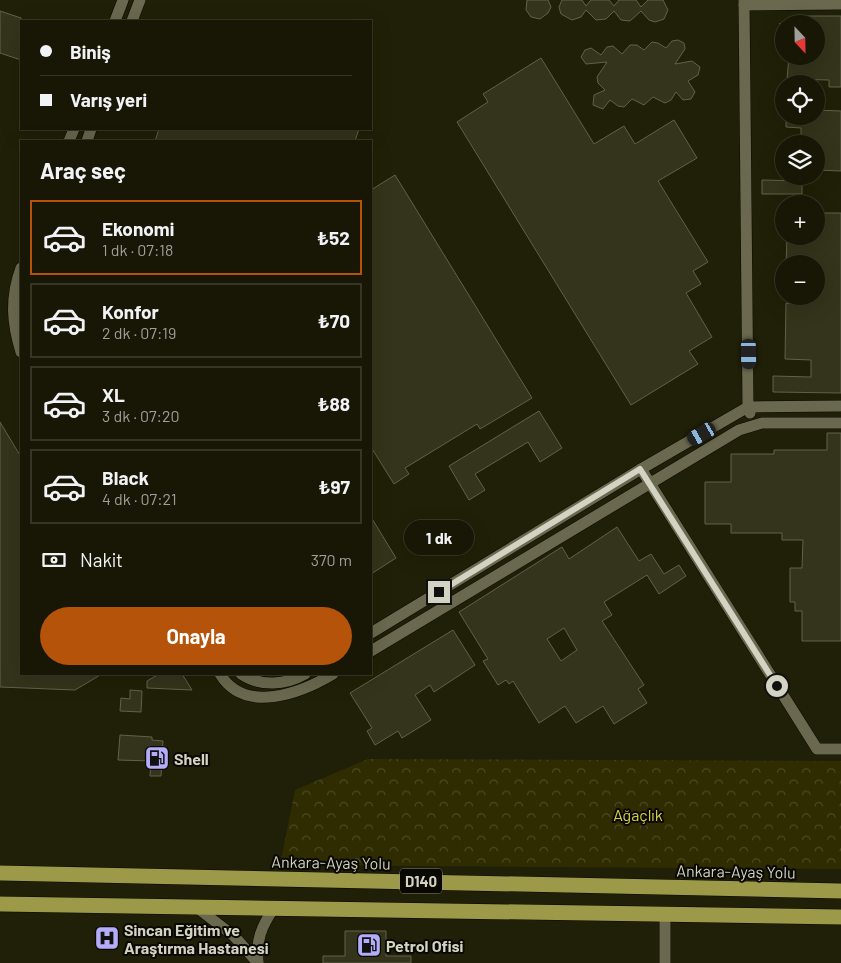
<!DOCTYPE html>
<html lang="tr">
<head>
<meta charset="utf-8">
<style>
	body { margin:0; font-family:Barlow,sans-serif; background:#21200f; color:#f1f3f6; height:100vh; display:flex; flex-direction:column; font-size:19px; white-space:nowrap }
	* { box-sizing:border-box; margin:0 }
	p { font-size:16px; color:#9f9f9a }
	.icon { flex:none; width:28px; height:28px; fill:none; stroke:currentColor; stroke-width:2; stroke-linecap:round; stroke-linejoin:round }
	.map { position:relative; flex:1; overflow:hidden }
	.sheet { position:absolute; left:20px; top:140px; width:352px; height:535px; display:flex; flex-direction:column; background:#181705; border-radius:0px; box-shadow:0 5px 20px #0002,0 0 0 1px #363627 }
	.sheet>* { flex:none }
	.banner { position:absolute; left:20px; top:20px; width:352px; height:110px; border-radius:0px; box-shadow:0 5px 20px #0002,0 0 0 1px #363627; display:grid; align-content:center; height:110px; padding:0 20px; background:#181705 }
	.needle { width:32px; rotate:158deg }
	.fabs { position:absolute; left:775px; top:15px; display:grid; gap:10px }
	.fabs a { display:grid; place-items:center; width:50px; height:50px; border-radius:50%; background:#181705; box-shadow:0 5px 20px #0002,0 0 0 1px #363627; font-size:25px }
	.end { position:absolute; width:22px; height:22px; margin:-11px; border:6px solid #d3d3c4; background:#111; box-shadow:0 0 0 2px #111 }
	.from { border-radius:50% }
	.bubble { position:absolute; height:35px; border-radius:18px; background:#181705; box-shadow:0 5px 20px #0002,0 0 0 1px #363627; font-size:16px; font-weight:700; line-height:35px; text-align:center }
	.car { position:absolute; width:15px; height:30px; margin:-15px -8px; border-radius:6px; box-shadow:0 0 4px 1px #0007; background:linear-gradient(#222 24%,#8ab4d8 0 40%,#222 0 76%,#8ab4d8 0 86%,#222 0) }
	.banner b { display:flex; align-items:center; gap:18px; height:48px; font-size:19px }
	.banner b+b { border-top:1px solid #363627 }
	.banner i { width:12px; height:12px; background:#f1f3f6 }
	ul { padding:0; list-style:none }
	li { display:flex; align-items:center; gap:15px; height:75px; margin:0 10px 8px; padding:0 10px; border:2px solid #363627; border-radius:0px }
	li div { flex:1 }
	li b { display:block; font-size:19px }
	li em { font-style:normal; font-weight:700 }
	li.selected { border-color:#b45309 }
	li>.icon { width:45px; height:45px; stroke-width:1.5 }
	h2 { padding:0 20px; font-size:22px; line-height:60px }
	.pay { display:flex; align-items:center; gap:12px; height:55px; padding:0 20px; font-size:19px }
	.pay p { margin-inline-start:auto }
	.cta { display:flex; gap:10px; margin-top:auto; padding:10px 20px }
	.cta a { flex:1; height:58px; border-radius:30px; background:#b45309; color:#fff; font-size:20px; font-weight:700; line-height:58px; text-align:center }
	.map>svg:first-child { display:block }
</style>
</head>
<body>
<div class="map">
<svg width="841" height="963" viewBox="0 0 841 963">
	<defs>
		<pattern id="forest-crowns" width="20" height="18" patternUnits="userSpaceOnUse" patternTransform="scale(1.25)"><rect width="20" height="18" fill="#2e2c00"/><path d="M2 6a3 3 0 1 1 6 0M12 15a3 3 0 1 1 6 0" fill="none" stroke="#4b4a24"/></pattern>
	</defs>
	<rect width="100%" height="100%" fill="#201f07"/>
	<path fill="url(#forest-crowns)" d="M368 759 841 761V869L280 865 295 790Z"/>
	<g fill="#34341c" stroke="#626148" fill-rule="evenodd">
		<path d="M527 0H548L551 7 548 13 540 19 531 17 526 10Z"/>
		<path d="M562 0H582L586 6 591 0H609L614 6 619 0H636L641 7 648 0H663L668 10 664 19 655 22 649 20 641 11 630 21 621 20 614 11 606 19 596 20 586 10 581 17 572 20 561 14 559 7Z"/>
		<path d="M0 11 21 18V60L0 53Z"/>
		<path d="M798 16H841V87H829V80L787 79 789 56H816V24H779Z"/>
		<path d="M678 40 684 43 685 49 675 64 692 61 700 67 698 75 688 81 695 92 691 99 683 100 676 92 671 100 665 103 653 97 644 105 632 99 624 107 618 106 610 100 603 109 593 105 594 95 605 90 598 83 597 77 607 62 586 64 581 57 585 50 591 48 601 55 607 47 613 46 622 54 630 45H637L644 50 652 42 658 43 666 48 672 41Z"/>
		<path d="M541 58 594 144 624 126 635 144 674 120 697 158 658 181 708 262 693 271 701 284 686 293 712 337 689 351 698 364 631 405 457 122 488 102 483 94Z"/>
		<path d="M816 110 841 111V171L816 170V144H801V128L786 127V116H816Z"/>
		<path d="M159 129H359L355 141H155Z"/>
		<path d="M395 175 532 398 480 429 477 424 405 468 409 474 394 484 371 447V190Z"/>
		<path d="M762 180 802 181V194H762Z"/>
		<path d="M816 213H841V393L773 392V376L811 377V360L785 359 786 303 794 304V296H816V264H786L787 236H816Z"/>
		<path d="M539 411 562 448 540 462 528 442 475 474 485 490 469 500 449 466Z"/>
		<path d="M0 422 21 457V674H102L75 690 0 687Z"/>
		<path d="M827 433H841V641H802V611H795V602H790V568H802L803 540H782V533H731V524H705V482H731V454H774V450H827Z"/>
		<path d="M371 517 396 558 371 574Z"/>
		<path d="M617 527 639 561 651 554 664 574 679 565 686 576 659 594 647 575 604 602 612 615 602 621 644 685 638 689 647 703 614 724 603 706 576 723 565 706 539 723 513 681 509 684 506 680 498 685 483 661 488 659 459 612 562 547 569 559ZM564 628 577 650 561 661 547 639Z"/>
		<path d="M453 630 475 665 434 692 430 685 415 695 431 720 402 738 398 731 375 745 367 731 372 728 350 693Z"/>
		<path d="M159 674H182L192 690 147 688V681Z"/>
		<path d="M130 690 142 691 141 712 120 711 121 698 130 699Z"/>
		<path d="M120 735 152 737V740L163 741 161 776H150L151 761 118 760Z"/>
		<path d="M345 931H386V956H411V963H323V956H345Z"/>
	</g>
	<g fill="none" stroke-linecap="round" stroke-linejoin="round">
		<defs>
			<g id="minor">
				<path d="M744 0 748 407 750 413"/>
				<path d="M744 5 841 4"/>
				<path d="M115 21 123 0"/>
				<path d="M132 21 140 0"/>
				<path d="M69 141 74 129"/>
				<path d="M87 141 91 129"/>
				<path d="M21 268C10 298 12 323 21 352"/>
				<path d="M641 469 817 749H841"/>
				<path d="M371 633 641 469 748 407 841 406"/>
				<path d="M371 651 739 430 762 423H841"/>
				<path d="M220 674C245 715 301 693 333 674"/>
				<path d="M241 674C260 687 286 685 305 674"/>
				<path d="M196 907 234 936 258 963"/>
				<path d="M665 915V963"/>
				<path d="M258 963C256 940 261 927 274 908"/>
			</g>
			<g id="highway">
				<path d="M0 873 841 891"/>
				<path d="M0 904 841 917"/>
			</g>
		</defs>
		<use href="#minor" stroke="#0a0900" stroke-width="12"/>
		<use href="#highway" stroke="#0a0900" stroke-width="16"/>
		<use href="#minor" stroke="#6a694f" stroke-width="11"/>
		<use href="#highway" stroke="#9c9948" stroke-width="15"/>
	</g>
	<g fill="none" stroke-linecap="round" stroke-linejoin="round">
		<path stroke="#d3d3c4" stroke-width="6" d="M439 592 640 469 777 686"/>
	</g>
	<defs>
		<symbol id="fuel-square" viewBox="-11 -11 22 22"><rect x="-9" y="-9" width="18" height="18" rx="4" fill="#b3adf9" stroke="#090802"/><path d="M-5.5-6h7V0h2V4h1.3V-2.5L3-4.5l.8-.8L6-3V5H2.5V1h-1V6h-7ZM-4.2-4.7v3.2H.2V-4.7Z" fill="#111"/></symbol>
		<symbol id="hospital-square" viewBox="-11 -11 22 22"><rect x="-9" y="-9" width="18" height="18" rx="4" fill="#b3adf9" stroke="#090802"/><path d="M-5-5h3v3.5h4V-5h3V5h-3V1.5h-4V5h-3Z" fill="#111"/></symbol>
	</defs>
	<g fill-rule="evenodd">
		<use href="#fuel-square" x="143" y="744" width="28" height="28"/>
		<use href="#hospital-square" x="93" y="924" width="28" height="28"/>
		<use href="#fuel-square" x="355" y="931" width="28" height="28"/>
	</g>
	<g text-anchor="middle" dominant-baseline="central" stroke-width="4" stroke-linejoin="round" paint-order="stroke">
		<rect fill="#090802" stroke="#96968a" stroke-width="1" x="400" y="868.5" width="42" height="25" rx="4"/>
		<g font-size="15" font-weight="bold" fill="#d3d3c4">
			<text x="421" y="881">D140</text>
		</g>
		<g font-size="16" font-weight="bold" fill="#d3d3c4" stroke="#090802" text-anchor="start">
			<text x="174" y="758">Shell</text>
			<text x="124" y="929">Sincan Eğitim ve<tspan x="124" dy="18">Araştırma Hastanesi</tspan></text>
			<text x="386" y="945">Petrol Ofisi</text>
		</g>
		<g font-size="16" fill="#d7d240" stroke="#090802">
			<text x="638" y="814">Ağaçlık</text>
		</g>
		<g font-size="16" fill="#d3d3c4" stroke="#090802">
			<text transform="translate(331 862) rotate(1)">Ankara-Ayaş Yolu</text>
			<text transform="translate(736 871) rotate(1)">Ankara-Ayaş Yolu</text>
		</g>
	</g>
</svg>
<div class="fabs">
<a><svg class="needle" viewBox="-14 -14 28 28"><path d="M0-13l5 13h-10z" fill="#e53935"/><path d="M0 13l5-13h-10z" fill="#9f9f9a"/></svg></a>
<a><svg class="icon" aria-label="locate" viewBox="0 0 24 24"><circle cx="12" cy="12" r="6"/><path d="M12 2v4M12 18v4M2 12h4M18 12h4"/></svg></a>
<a><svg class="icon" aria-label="layers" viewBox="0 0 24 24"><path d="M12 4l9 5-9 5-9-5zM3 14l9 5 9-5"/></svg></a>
<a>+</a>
<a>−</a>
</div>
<i class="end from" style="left:777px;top:686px"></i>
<i class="end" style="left:439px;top:592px"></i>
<div class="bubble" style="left:404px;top:520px;width:70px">1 dk</div>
<i class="car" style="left:749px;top:354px;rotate:179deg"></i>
<i class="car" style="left:702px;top:434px;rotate:240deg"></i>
<div class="banner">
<b><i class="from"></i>Biniş</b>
<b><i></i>Varış yeri</b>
</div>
<section class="sheet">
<h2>Araç seç</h2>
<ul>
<li class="selected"><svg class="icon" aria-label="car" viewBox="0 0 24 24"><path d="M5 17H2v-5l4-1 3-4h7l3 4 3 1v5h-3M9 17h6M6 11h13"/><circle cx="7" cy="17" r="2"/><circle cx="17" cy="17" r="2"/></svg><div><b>Ekonomi</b><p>1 dk · 07:18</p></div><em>₺52</em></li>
<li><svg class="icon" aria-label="car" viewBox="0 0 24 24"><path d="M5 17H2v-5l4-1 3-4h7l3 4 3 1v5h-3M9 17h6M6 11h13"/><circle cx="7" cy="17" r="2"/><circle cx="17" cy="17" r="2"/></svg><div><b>Konfor</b><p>2 dk · 07:19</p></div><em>₺70</em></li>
<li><svg class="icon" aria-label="car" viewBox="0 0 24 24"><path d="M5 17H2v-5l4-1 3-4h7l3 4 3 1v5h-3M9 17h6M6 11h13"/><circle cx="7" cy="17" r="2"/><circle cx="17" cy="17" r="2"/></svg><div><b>XL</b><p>3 dk · 07:20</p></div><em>₺88</em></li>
<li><svg class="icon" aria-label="car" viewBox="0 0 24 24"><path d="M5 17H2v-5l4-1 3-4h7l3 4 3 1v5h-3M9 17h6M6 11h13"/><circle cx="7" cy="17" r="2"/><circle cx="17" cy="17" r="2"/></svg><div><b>Black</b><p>4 dk · 07:21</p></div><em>₺97</em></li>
</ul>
<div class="pay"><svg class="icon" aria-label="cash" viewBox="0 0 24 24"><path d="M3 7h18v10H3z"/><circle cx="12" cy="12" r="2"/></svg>Nakit<p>370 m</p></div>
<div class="cta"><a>Onayla</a></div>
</section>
</div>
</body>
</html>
